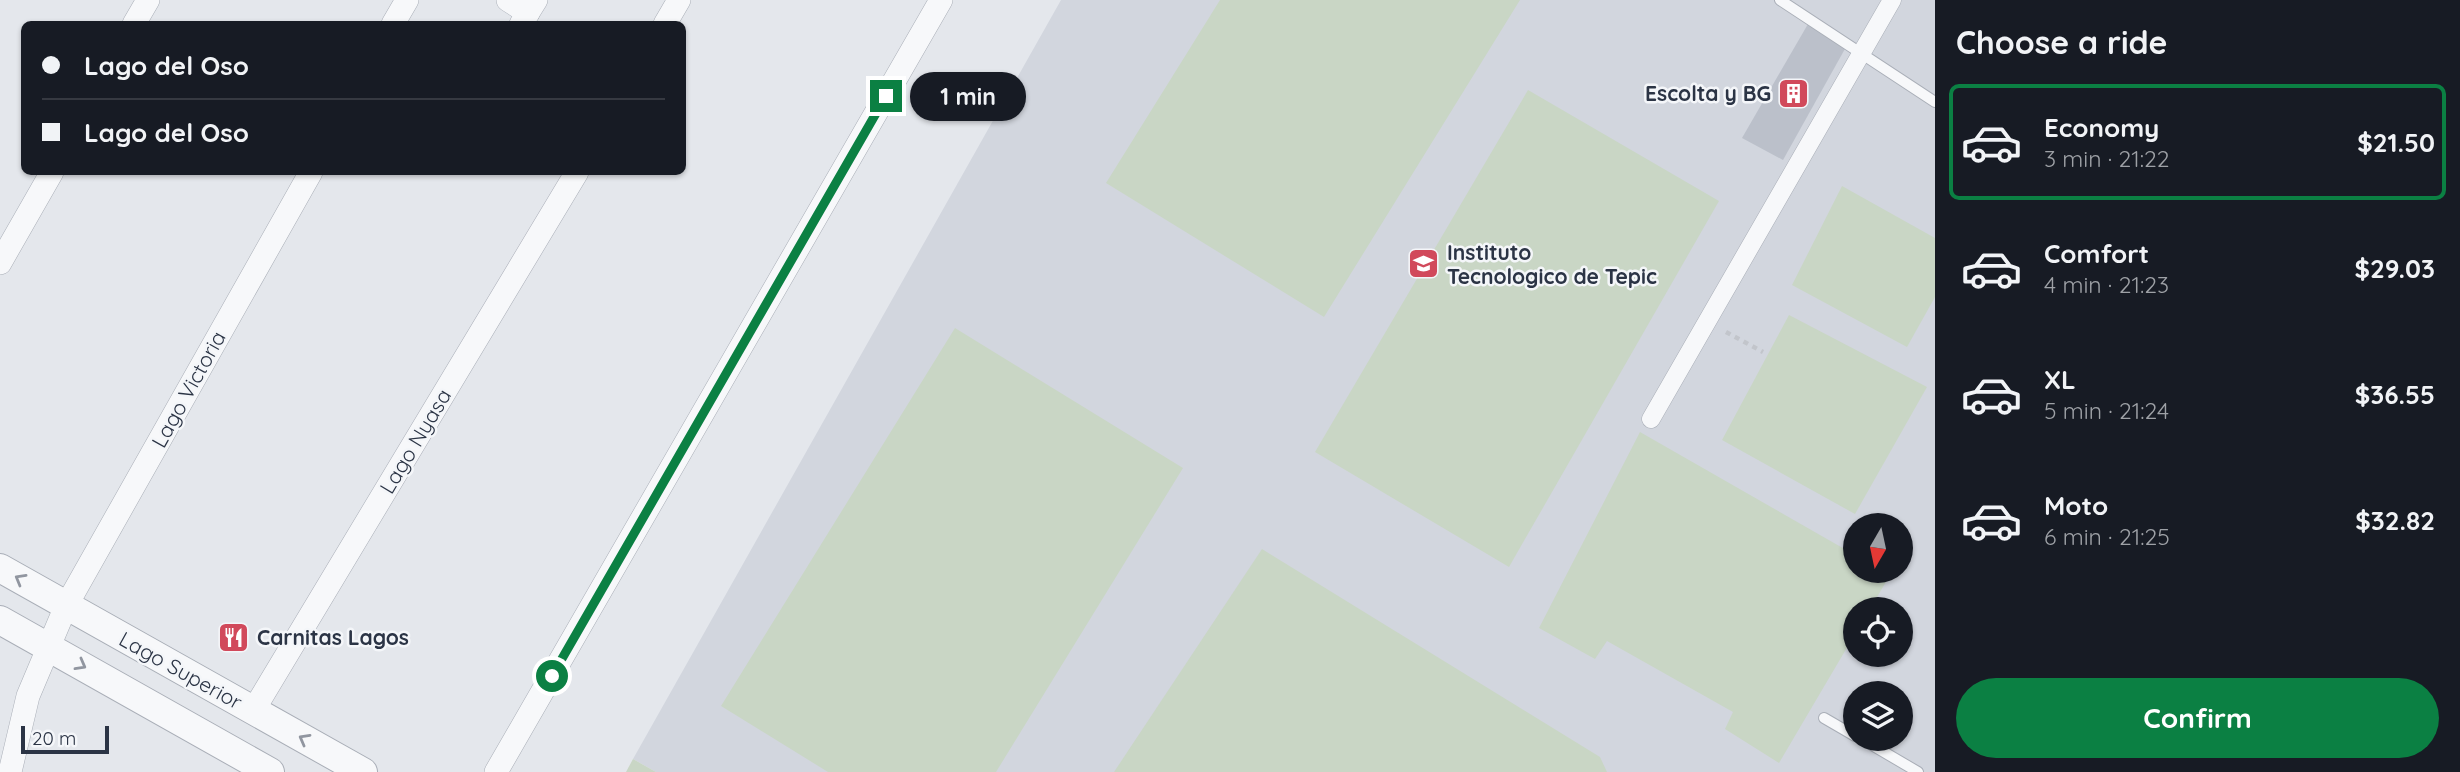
<!DOCTYPE html>
<html lang="en">
<head>
<meta charset="utf-8">
<style>
	body { margin:0; font-family:Quicksand,sans-serif; background:#20242c; color:#f1f3f6; height:100vh; display:flex; flex-direction:column; font-size:26px; white-space:nowrap }
	* { box-sizing:border-box; margin:0 }
	p { font-size:23px; color:#9ea1a6 }
	.icon { flex:none; width:38px; height:38px; fill:none; stroke:currentColor; stroke-width:2; stroke-linecap:round; stroke-linejoin:round }
	.map { position:relative; flex:1; overflow:hidden }
	.panel { display:flex; flex-direction:column; background:#171b24; width:525px }
	.panel>* { flex:none }
	.top-card { position:absolute; left:21px; top:21px; width:665px; height:154px; border-radius:10px; box-shadow:0 2px 5px #0004; display:grid; align-content:center; height:154px; padding:0 21px; background:#171b24 }
	.needle { width:46px; rotate:189deg }
	.buttons { position:absolute; left:1843px; top:513px; display:grid; gap:14px }
	.buttons a { display:grid; place-items:center; width:70px; height:70px; border-radius:50%; background:#171b24; box-shadow:0 2px 5px #0004; font-size:35px }
	.scale { position:absolute; left:21px; bottom:18px; width:88px; box-sizing:border-box; padding-left:7px; border:4px solid #2b3445; border-top:0; font-size:19px; line-height:24px; white-space:nowrap; color:#2b3445; -webkit-text-stroke:5px #f4f6f9; paint-order:stroke }
	.end { position:absolute; width:32px; height:32px; margin:-16px; border:9px solid #0b8043; background:#fff; box-shadow:0 0 0 4px #fff }
	.from { border-radius:50% }
	.bubble { position:absolute; height:49px; border-radius:24px; background:#171b24; box-shadow:0 2px 5px #0004; font-size:23px; font-weight:700; line-height:49px; text-align:center }
	.top-card b { display:flex; align-items:center; gap:24px; height:66px; font-size:26px }
	.top-card b+b { border-top:2px solid #363941 }
	.top-card i { width:18px; height:18px; background:#f1f3f6 }
	ul { padding:0; list-style:none }
	li { display:flex; align-items:center; gap:21px; height:116px; margin:0 14px 10px; padding:0 7px; border:4px solid transparent; border-radius:10px }
	li div { flex:1 }
	li b { display:block; font-size:26px }
	li em { font-style:normal; font-weight:700 }
	li.selected { border-color:#0b8043 }
	li>.icon { width:63px; height:63px; stroke-width:1.5 }
	h2 { padding:0 21px; font-size:32px; line-height:84px }
	.primary-button { display:flex; gap:14px; margin-top:auto; padding:14px 21px }
	.primary-button a { flex:1; height:80px; border-radius:42px; background:#0b8043; color:#fff; font-size:28px; font-weight:700; line-height:80px; text-align:center }
	main { display:flex; flex:1; min-height:0 }
	.map>svg:first-child { display:block }
</style>
</head>
<body>
<main>
<div class="map">
<svg width="1935" height="772" viewBox="0 0 1935 772">
	<rect width="100%" height="100%" fill="#e4e7ec"/>
	<path fill="#d2d6de" fill-rule="evenodd" d="M1061 0H1935V772H656L633 759ZM1855 525H1900V570H1855ZM1855 609H1900V654H1855ZM1855 693H1900V738H1855Z"/>
	<g fill="#c9d6c5">
		<path d="M1220 0H1520L1324 317 1106 183Z"/>
		<path d="M1528 90 1719 201 1509 567 1315 452Z"/>
		<path d="M1842 186 1935 238V297L1907 347 1792 285Z"/>
		<path d="M1789 315 1927 387 1855 514 1722 440Z"/>
		<path d="M955 328 1183 468 996 772H828L721 706Z"/>
		<path d="M1640 432 1855 555V570L1883 571 1890 575 1870 609H1855V634L1779 763 1725 729 1733 712 1607 641 1595 659 1539 628Z"/>
		<path d="M1262 549 1600 757 1607 772H1114Z"/>
		<path d="M633 759 656 772H626Z"/>
	</g>
	<path fill="#bbc0ca" d="M1808 24 1846 47 1783 160 1742 138Z"/>
	<g fill="none" stroke-linecap="round" stroke-linejoin="round">
		<defs>
			<g id="service">
				<path d="M1780 0 1935 102"/>
				<path d="M1824 718 1855 736"/>
				<path d="M1860 738 1918 772"/>
			</g>
			<path id="pedestrian" d="M1651 419 1892 0"/>
			<g id="minor">
				<path d="M508 0 528 13"/>
				<path d="M134 24 148 0"/>
				<path d="M393 24 407 0"/>
				<path d="M521 24 536 0"/>
				<path d="M665 24 679 0"/>
				<path d="M0 263 52 172"/>
				<path d="M253 711 577 172"/>
				<path d="M10 772 28 696 66 606 311 172"/>
				<path d="M496 772 941 0"/>
			</g>
			<g id="tertiary">
				<path d="M0 568 363 772"/>
				<path d="M0 620 270 772"/>
			</g>
		</defs>
		<use href="#service" stroke="#a9aeb7" stroke-width="12"/>
		<use href="#pedestrian" stroke="#a9aeb7" stroke-width="19"/>
		<use href="#minor" stroke="#a9aeb7" stroke-width="24"/>
		<use href="#tertiary" stroke="#a9aeb7" stroke-width="30"/>
		<path stroke="#c2c5cb" stroke-width="4.5" stroke-dasharray="5 5" stroke-linecap="butt" d="M1726 332 1763 352"/>
		<use href="#service" stroke="#f7f8fa" stroke-width="10"/>
		<use href="#pedestrian" stroke="#f7f8fa" stroke-width="18"/>
		<use href="#minor" stroke="#f7f8fa" stroke-width="23"/>
		<use href="#tertiary" stroke="#f7f8fa" stroke-width="28"/>
	</g>
	<defs><path id="oneway-chevron" d="M-2-3.5L2.5 0L-2 3.5" fill="none" stroke-width="1.6" stroke-linecap="round" stroke-linejoin="round" transform="scale(1.75)"/></defs>
	<g stroke="#9196a0">
		<use href="#oneway-chevron" transform="translate(20 579) rotate(-150)"/>
		<use href="#oneway-chevron" transform="translate(81 665) rotate(29)"/>
		<use href="#oneway-chevron" transform="translate(304 739) rotate(-151)"/>
	</g>
	<g fill="none" stroke-linecap="round" stroke-linejoin="round">
		<path stroke="#0b8043" stroke-width="9" d="M552 676 886 96"/>
	</g>
	<defs>
		<symbol id="building-square" viewBox="-11 -11 22 22"><rect x="-9" y="-9" width="18" height="18" rx="4" fill="#d1495b" stroke="#f4f6f9"/><path d="M-4-6H4V6H1V3H-1V6H-4ZM-2.5-4.3h1.7v1.8h-1.7ZM.8-4.3h1.7v1.8H.8ZM-2.5-1h1.7V.8h-1.7ZM.8-1h1.7V.8H.8Z" fill="#fff"/></symbol>
		<symbol id="university-square" viewBox="-11 -11 22 22"><rect x="-9" y="-9" width="18" height="18" rx="4" fill="#d1495b" stroke="#f4f6f9"/><path d="M0-5L7-2L0 1L-7-2ZM-4 1L0 2.5L4 1V4Q0 6-4 4Z" fill="#fff"/></symbol>
		<symbol id="restaurant-square" viewBox="-11 -11 22 22"><rect x="-9" y="-9" width="18" height="18" rx="4" fill="#d1495b" stroke="#f4f6f9"/><path d="M-5-6h1v4h1v-4h1v4h1v-4h1v5L-1.5 .5V6h-2V.5L-5-1ZM5-6V6H3V1.5H1.5Q1.5-4 5-6Z" fill="#fff"/></symbol>
	</defs>
	<g fill-rule="evenodd">
		<use href="#building-square" x="1776" y="76" width="35" height="35"/>
		<use href="#university-square" x="1406" y="246" width="35" height="35"/>
		<use href="#restaurant-square" x="216" y="620" width="35" height="35"/>
	</g>
	<g text-anchor="middle" dominant-baseline="central" stroke-width="5" stroke-linejoin="round" paint-order="stroke">
		<g font-size="21" font-weight="bold" fill="#2b3445" stroke="#f4f6f9" text-anchor="start">
			<text x="1771" y="93" text-anchor="end">Escolta y BG</text>
			<text x="1447" y="252">Instituto<tspan x="1447" dy="24">Tecnologico de Tepic</tspan></text>
			<text x="257" y="637">Carnitas Lagos</text>
		</g>
		<g font-size="21" fill="#2b3445" stroke="#f4f6f9">
			<text transform="translate(188 389) rotate(-61)">Lago Victoria</text>
			<text transform="translate(415 441) rotate(-59)">Lago Nyasa</text>
			<text transform="translate(181 670) rotate(29)">Lago Superior</text>
		</g>
	</g>
</svg>
<div class="buttons">
<a><svg class="needle" viewBox="-14 -14 28 28"><path d="M0-13l5 13h-10z" fill="#e53935"/><path d="M0 13l5-13h-10z" fill="#9ea1a6"/></svg></a>
<a><svg class="icon" aria-label="locate" viewBox="0 0 24 24"><circle cx="12" cy="12" r="6"/><path d="M12 2v4M12 18v4M2 12h4M18 12h4"/></svg></a>
<a><svg class="icon" aria-label="layers" viewBox="0 0 24 24"><path d="M12 4l9 5-9 5-9-5zM3 14l9 5 9-5"/></svg></a>
</div>
<div class="scale">20 m</div>
<i class="end from" style="left:552px;top:676px"></i>
<i class="end" style="left:886px;top:96px"></i>
<div class="bubble" style="left:910px;top:72px;width:116px">1 min</div>
<div class="top-card">
<b><i class="from"></i>Lago del Oso</b>
<b><i></i>Lago del Oso</b>
</div>
</div>
<section class="panel">
<h2>Choose a ride</h2>
<ul>
<li class="selected"><svg class="icon" aria-label="car" viewBox="0 0 24 24"><path d="M5 17H2v-5l4-1 3-4h7l3 4 3 1v5h-3M9 17h6M6 11h13"/><circle cx="7" cy="17" r="2"/><circle cx="17" cy="17" r="2"/></svg><div><b>Economy</b><p>3 min · 21:22</p></div><em>$21.50</em></li>
<li><svg class="icon" aria-label="car" viewBox="0 0 24 24"><path d="M5 17H2v-5l4-1 3-4h7l3 4 3 1v5h-3M9 17h6M6 11h13"/><circle cx="7" cy="17" r="2"/><circle cx="17" cy="17" r="2"/></svg><div><b>Comfort</b><p>4 min · 21:23</p></div><em>$29.03</em></li>
<li><svg class="icon" aria-label="car" viewBox="0 0 24 24"><path d="M5 17H2v-5l4-1 3-4h7l3 4 3 1v5h-3M9 17h6M6 11h13"/><circle cx="7" cy="17" r="2"/><circle cx="17" cy="17" r="2"/></svg><div><b>XL</b><p>5 min · 21:24</p></div><em>$36.55</em></li>
<li><svg class="icon" aria-label="car" viewBox="0 0 24 24"><path d="M5 17H2v-5l4-1 3-4h7l3 4 3 1v5h-3M9 17h6M6 11h13"/><circle cx="7" cy="17" r="2"/><circle cx="17" cy="17" r="2"/></svg><div><b>Moto</b><p>6 min · 21:25</p></div><em>$32.82</em></li>
</ul>
<div class="primary-button"><a>Confirm</a></div>
</section>
</main>
</body>
</html>
